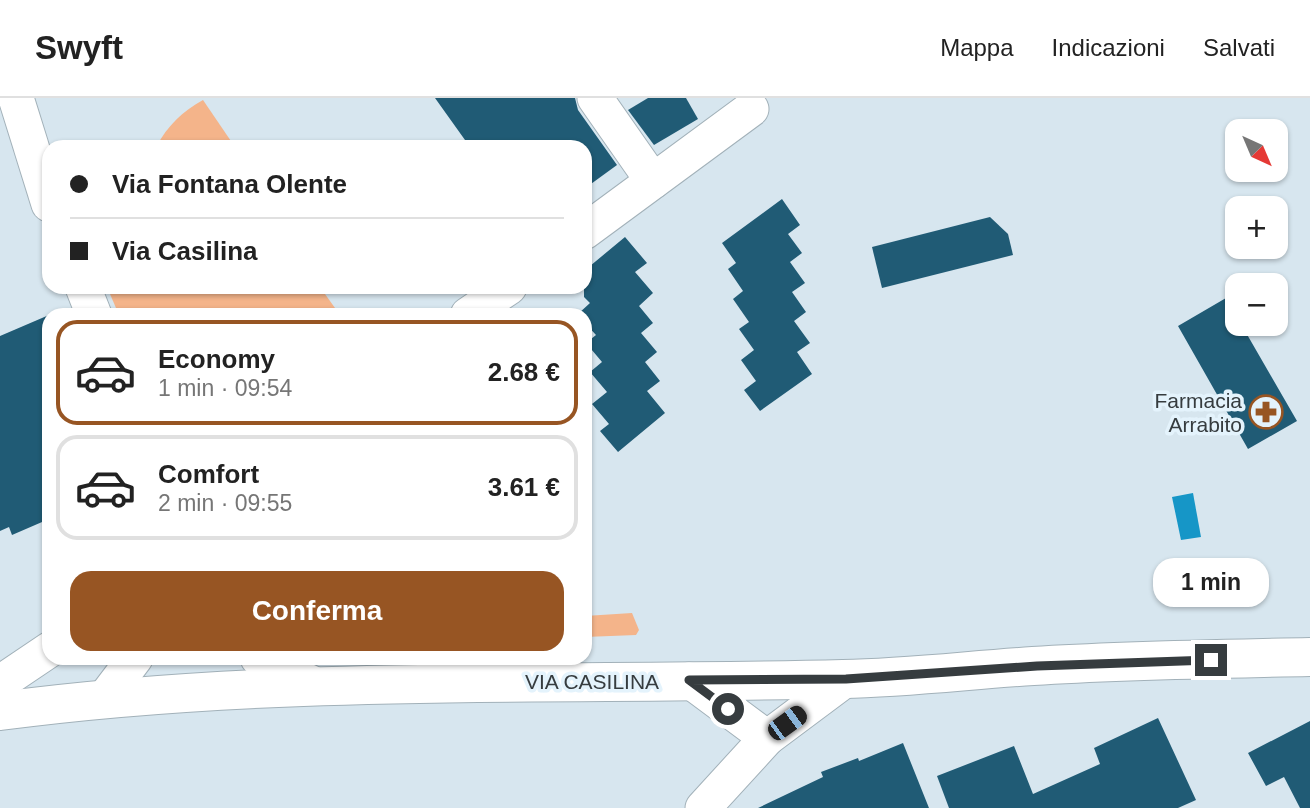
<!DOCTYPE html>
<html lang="it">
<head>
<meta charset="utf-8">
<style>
	body { margin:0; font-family:Arial,sans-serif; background:#f2f2f2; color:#222; height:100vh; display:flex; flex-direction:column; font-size:26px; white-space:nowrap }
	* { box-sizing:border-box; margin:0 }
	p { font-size:23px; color:#767676 }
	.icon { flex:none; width:38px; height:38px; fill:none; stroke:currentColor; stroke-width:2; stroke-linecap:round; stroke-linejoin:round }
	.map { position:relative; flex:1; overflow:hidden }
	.drawer { position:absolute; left:42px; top:210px; width:550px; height:357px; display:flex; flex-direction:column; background:#fff; border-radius:21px; box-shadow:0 2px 5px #0004 }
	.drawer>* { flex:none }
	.guide { position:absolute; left:42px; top:42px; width:550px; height:154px; border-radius:21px; box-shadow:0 2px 5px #0004; display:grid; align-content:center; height:154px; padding:0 28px; background:#fff }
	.needle { width:46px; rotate:136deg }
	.controls { position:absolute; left:1225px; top:21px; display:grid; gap:14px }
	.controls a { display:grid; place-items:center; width:63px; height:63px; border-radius:14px; background:#fff; box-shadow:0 2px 5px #0004; font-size:35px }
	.end { position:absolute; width:32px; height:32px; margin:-16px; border:9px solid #363c3f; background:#fff; box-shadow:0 0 0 4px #fff }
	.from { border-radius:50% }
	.bubble { position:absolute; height:49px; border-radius:21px; background:#fff; box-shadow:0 2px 5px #0004; font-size:23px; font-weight:700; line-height:49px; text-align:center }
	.car { position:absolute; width:21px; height:42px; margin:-21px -10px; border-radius:9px; box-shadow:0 0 5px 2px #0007; background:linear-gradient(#222 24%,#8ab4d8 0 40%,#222 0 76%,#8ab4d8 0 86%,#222 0) }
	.guide b { display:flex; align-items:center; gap:24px; height:66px; font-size:26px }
	.guide b+b { border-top:2px solid #e0e0e0 }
	.guide i { width:18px; height:18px; background:#222 }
	ul { padding:12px 0 0; list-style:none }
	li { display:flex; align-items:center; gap:21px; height:105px; margin:0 14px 10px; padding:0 14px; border:4px solid #e0e0e0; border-radius:21px }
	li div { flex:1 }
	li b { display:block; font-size:26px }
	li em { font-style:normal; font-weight:700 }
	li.active { border-color:#975523 }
	li>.icon { width:63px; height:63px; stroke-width:1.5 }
	.action { display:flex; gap:14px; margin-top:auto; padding:14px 28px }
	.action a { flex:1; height:80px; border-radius:21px; background:#975523; color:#fff; font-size:28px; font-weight:700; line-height:80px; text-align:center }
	header { display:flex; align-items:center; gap:42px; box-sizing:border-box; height:98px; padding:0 35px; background:#fff; border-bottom:2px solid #e0e0e0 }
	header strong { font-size:33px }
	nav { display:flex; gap:38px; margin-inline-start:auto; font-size:24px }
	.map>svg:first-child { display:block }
</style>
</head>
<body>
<header>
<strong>Swyft</strong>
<nav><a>Mappa</a><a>Indicazioni</a><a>Salvati</a></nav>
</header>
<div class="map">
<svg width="1310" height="710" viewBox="0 0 1310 710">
	<rect width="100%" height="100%" fill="#d7e6ef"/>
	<g fill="#f4b48a">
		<path d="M203 2 235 49H156C168 27 182 14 203 2Z"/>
		<path d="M107 189H320L340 217H119Z"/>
		<path d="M632 515 639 532 636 537 585 539V518Z"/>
	</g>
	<path fill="#1696c7" d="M1193 395 1201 439 1181 442 1172 399Z"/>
	<g fill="#205b75">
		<path d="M435 0H575L578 12 617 67 584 91V49H470Z"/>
		<path d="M648 0H686L698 21 654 47 628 12Z"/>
		<path d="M782 101 800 127 788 136 802 155 790 164 805 185 792 194 806 214 794 223 810 245 797 254 812 276 760 313 744 292 756 283 741 262 754 252 739 231 749 224 733 201 743 193 728 171 736 165 722 145Z"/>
		<path d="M990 119 1008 136 1013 157 882 190 872 149Z"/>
		<path d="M625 139 647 165 635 174 653 195 639 208 653 225 641 235 657 254 645 264 660 283 647 293 665 315 618 354 600 333 609 326 592 306 607 294 590 274 602 264 586 245 596 237 584 224V217L578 216 590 205 584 199V173Z"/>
		<path d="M1226 200 1237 220V226H1241L1297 323 1248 351 1178 228Z"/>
		<path d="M49 217V421L12 437 9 429 0 433V238Z"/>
		<path d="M1158 620 1196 702 1178 710H949L937 678 1014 648 1033 696 1100 666 1094 650Z"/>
		<path d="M1310 623V710H1300L1284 679 1266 688 1248 655Z"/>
		<path d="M903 645 929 710H758L823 679 821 674 858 660 859 663Z"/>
	</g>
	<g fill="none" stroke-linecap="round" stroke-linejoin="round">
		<defs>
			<g id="street">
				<path d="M16 0 49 106"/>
				<path d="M595 0 653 83"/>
				<path d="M584 134 751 11"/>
				<path d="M83 189 94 217"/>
				<path d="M468 217 509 189"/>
				<path d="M258 560 320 589"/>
				<path d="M689 582 767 640 846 581"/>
				<path d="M0 585 49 552"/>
				<path d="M104 601 135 560"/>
				<path d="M703 710 767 640"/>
			</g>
			<path id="primary" d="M0 613C279 576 562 588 843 581 906 580 970 572 1033 568 1125 562 1218 561 1310 559"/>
		</defs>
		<use href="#street" stroke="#a2b1b9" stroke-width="37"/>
		<use href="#primary" stroke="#a2b1b9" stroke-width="40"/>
		<use href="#street" stroke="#fff" stroke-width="35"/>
		<use href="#primary" stroke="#fff" stroke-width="38"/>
	</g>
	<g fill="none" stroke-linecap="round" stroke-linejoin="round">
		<path stroke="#363c3f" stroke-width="9" d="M728 611 689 582 846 581 1037 568 1211 562"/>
	</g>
	<defs>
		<symbol id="pharmacy-ring" viewBox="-11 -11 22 22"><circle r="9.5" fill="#e4f3fc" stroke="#975523" stroke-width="1.5"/><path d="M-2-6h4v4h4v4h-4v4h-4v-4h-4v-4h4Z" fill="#975523"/></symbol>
	</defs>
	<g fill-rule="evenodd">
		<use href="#pharmacy-ring" x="1247" y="295" width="38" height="38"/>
	</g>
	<g text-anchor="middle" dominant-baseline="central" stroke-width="7" stroke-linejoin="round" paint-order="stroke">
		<g font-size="21" fill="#363c3f" stroke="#e4f3fc" text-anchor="end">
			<text x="1242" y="302">Farmacia<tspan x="1242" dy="24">Arrabito</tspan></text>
		</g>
		<g font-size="21" fill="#363c3f" stroke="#e4f3fc">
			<text x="592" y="583">VIA CASILINA</text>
		</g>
	</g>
</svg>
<div class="controls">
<a><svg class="needle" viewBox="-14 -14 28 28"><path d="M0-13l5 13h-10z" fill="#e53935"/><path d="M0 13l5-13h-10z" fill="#767676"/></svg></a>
<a>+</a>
<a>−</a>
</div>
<i class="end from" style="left:728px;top:611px"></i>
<i class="end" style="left:1211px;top:562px"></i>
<div class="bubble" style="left:1153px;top:460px;width:116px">1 min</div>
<i class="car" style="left:787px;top:625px;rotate:54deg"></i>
<div class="guide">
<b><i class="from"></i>Via Fontana Olente</b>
<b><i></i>Via Casilina</b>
</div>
<section class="drawer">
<ul>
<li class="active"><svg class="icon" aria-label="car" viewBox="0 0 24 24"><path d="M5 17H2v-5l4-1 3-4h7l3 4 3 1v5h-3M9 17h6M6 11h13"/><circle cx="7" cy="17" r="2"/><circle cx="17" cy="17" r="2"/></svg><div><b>Economy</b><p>1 min · 09:54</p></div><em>2.68 €</em></li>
<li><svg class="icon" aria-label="car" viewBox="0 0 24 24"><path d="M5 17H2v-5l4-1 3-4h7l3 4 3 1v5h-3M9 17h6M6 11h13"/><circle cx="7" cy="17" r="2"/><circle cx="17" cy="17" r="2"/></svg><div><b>Comfort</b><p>2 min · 09:55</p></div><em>3.61 €</em></li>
</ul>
<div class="action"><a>Conferma</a></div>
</section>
</div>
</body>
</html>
